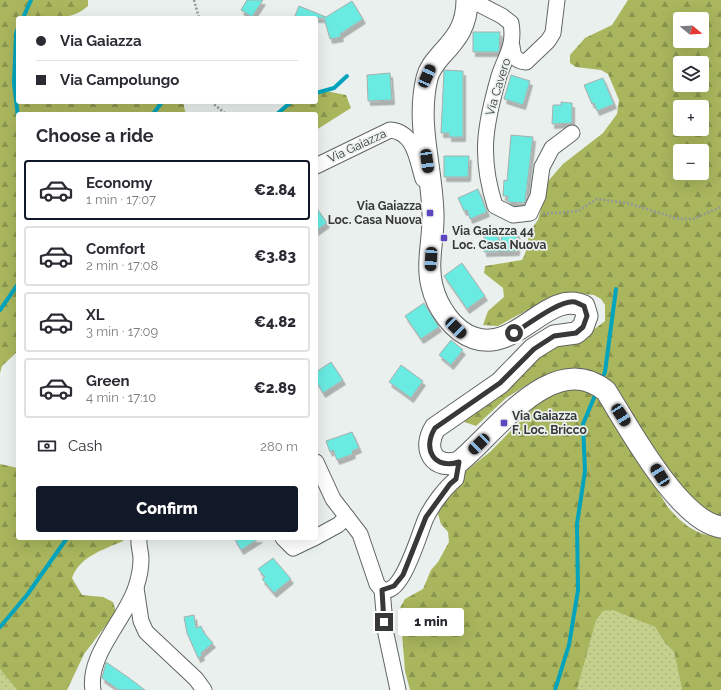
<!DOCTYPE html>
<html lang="en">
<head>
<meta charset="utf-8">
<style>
	body { margin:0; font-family:Raleway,sans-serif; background:#f2f2f3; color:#2b2b33; height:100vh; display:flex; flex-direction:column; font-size:15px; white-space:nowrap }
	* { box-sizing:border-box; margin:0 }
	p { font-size:13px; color:#7c7c81 }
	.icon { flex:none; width:22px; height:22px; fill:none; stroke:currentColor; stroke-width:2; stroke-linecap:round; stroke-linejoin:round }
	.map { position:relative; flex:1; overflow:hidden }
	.panel { position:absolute; left:16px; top:112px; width:302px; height:428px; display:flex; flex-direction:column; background:#fff; border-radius:4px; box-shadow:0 4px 16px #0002 }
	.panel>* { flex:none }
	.banner { position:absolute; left:16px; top:16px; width:302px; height:88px; border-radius:4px; box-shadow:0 4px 16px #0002; display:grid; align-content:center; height:88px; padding:0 20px; background:#fff }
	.needle { width:26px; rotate:108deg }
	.controls { position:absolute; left:673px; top:12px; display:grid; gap:8px }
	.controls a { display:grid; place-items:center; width:36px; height:36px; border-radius:4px; background:#fff; box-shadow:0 4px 16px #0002; font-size:20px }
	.end { position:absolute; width:18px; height:18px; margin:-9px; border:5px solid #363937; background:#fff; box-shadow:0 0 0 2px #fff }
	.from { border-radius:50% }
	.bubble { position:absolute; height:28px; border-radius:4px; background:#fff; box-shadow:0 4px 16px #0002; font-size:13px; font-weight:800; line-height:28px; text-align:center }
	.car { position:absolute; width:12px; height:24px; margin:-12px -6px; border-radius:5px; box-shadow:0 0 3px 1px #0007; background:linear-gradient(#222 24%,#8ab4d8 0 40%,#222 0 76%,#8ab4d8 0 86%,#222 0) }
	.banner b { display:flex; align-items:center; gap:14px; height:38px; font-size:15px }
	.banner b+b { border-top:1px solid #e1e1e2 }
	.banner i { width:10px; height:10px; background:#2b2b33 }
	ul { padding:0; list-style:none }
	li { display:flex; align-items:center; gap:12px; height:60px; margin:0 8px 6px; padding:0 12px; border:2px solid #e1e1e2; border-radius:4px }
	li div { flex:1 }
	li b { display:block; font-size:15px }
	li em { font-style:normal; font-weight:800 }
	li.current { border-color:#111827 }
	li>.icon { width:36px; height:36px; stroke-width:1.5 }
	h2 { padding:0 20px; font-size:18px; line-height:48px }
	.pay { display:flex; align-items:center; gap:10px; height:44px; padding:0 20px; font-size:15px }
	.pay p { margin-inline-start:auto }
	.cta { display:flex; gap:8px; margin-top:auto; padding:8px 20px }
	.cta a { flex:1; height:46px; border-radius:4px; background:#111827; color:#fff; font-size:16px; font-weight:800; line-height:46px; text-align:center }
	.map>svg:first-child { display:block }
</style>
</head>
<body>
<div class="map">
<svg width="721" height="690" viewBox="0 0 721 690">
	<defs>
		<pattern id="grass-dots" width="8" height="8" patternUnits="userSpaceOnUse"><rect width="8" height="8" fill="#c5d08c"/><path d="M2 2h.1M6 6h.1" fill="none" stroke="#aab379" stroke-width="1.8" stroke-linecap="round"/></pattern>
		<pattern id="forest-firs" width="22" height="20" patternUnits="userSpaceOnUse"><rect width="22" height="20" fill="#a9b65d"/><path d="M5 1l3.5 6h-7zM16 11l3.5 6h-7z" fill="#8a954e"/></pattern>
		<filter id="shadow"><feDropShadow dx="2.5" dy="4.5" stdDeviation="0" flood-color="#0004"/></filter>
	</defs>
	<rect width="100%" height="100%" fill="#eaf0ed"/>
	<g fill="url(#grass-dots)">
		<path d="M613 609 655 627 665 643 674 652 682 690H577L596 621 603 611Z"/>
		<path d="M0 669 17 690H0Z"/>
	</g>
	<g fill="url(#forest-firs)" fill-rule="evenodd">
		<path d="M0 0H88V6C70 23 41 18 18 18V102H184V107L186 114H18V351L2 366 0 373Z"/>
		<path d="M628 0H721V519L718 522 668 480 614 393 598 373 564 370 535 380 506 398 476 426 462 421 546 351 588 334 605 321V305L601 299 594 295 576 293 544 301 498 326 483 325 488 311 504 297 503 288 484 273 485 266 522 260 525 254 530 231 538 220 544 198 543 187 563 164 603 133 617 114 619 100 608 74 601 70 576 67 570 63V55L585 38 612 25ZM680 19H702V41H680ZM680 63H702V85H680ZM680 107H702V129H680ZM680 151H702V173H680Z"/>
		<path d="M326 91 346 95 351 108 316 130V114H273L280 112 292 102H316V95Z"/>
		<path d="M577 386 604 400 667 506C680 522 698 538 721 536V690H682L674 652 665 643 655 627 613 610 603 611 596 621 577 690H410L405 671 400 608 405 599 423 589 431 570 438 562 449 542 448 532 441 524 438 514 442 504 467 470 490 452 545 396Z"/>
		<path d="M0 464 18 468V538H124L123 541C103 550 80 556 72 578L82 595 103 597 113 602 116 612 84 654 67 690H17L0 669Z"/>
	</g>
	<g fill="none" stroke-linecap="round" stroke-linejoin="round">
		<g stroke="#01a4bc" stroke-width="4">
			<path d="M23 18 31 0"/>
			<path d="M18 28 16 34 14 83 18 117"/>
			<path d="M316 93 334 88 347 76"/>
			<path d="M153 114 162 102"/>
			<path d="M277 114 291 102"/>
			<path d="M0 310 18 284"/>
			<path d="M601 381 605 372 616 289"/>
			<path d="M0 627 27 595 67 538"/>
			<path d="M555 690 569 645 578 590 577 524 585 471 583 424 596 393"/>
		</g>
	</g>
	<g fill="#69ebe2" stroke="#a9afae" filter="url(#shadow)">
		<path d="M247 0H263L252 17 241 10Z"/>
		<path d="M352 1 363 19 340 34 341 37 330 39 324 18H294L299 6 326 17Z"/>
		<path d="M473 32H500L499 52H473Z"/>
		<path d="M444 70 463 71V137H449V133H441Z"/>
		<path d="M390 73 392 100 368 101 367 75Z"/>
		<path d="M511 75 530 81 523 105 504 99Z"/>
		<path d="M603 78 614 104 597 111 594 103 592 104 584 85Z"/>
		<path d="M561 102 572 103V123L552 124 553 105H561Z"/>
		<path d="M511 135 533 137 525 203 508 202V196H503L504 180 507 181Z"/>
		<path d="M444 156H469L468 177H444Z"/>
		<path d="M478 189 487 212 470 219 467 210 464 211 458 198Z"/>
		<path d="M316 207 327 223 316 231Z"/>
		<path d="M484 230H495L501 244 502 230H517V251L484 252Z"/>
		<path d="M462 263 485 296 467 309 444 276Z"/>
		<path d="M424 303 439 327 421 339 405 316Z"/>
		<path d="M451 340 463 350 451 365 439 355Z"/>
		<path d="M331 362 343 380 323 393 316 381V372Z"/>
		<path d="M401 365 423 381 411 398 389 382Z"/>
		<path d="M352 432 359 448 352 451 353 454 337 460 333 450 330 452 326 441Z"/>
		<path d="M234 538H260L241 550Z"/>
		<path d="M273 558 291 579 274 593 262 579 265 577 258 569Z"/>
		<path d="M194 615 196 628 201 626 204 633 213 643 201 653 202 656 198 658 187 633 184 617Z"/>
		<path d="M106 662 129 678 145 690H119L102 678Z"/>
	</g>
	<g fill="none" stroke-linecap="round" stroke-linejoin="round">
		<defs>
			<g id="minor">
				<path d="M471 0 502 16 511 23C515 46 506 55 499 76 485 125 479 156 495 206L513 215 530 213 538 196 542 167 552 148 572 133"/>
				<path d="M512 46C513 56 515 61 526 62L548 41 553 33 557 0"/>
				<path d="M316 166 390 130C415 132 417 160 423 179"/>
				<path d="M316 462 333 499 360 534 377 584C398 613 420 530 426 518 432 505 445 488 456 479L459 462"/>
				<path d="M316 537 338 525 347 517"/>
				<path d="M283 538 293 548 314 538"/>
				<path d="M136 588 141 621 146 632 196 679 204 690"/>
				<path d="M382 590 386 634 398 690"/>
				<path d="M93 690C87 655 126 619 136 587 139 578 141 568 141 559 141 552 138 545 139 538"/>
			</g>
			<path id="secondary" d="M467 0C467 25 457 38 441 55 435 62 429 69 427 78 416 124 432 168 433 214 434 237 426 263 432 286 437 307 453 331 474 338 517 353 547 289 584 306L587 316 583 327 576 333 554 336 533 349 500 383 435 428C422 449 434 470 459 462 496 432 553 348 606 391 628 426 679 521 721 527"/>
		</defs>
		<use href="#minor" stroke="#616563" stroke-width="17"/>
		<use href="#secondary" stroke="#616563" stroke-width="23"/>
		<g stroke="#939895" stroke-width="2.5" stroke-dasharray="2 2" stroke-linecap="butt">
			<path d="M194 0 199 18"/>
			<path d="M211 102 226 114"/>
			<path d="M543 214 578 211 597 199 627 203 679 219H693L721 207"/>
		</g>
		<use href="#minor" stroke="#fff" stroke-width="15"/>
		<use href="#secondary" stroke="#fff" stroke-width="21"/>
	</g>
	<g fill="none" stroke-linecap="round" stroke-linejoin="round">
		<path stroke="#363937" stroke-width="5" d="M384 622 382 590 394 586 403 575 426 517 450 484 456 479 459 462C434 470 422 449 435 428L500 383 534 349 554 336 576 333 583 327 587 316 584 306C581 305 578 303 575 302 561 299 527 325 514 333"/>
	</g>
	<g fill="#5d46bf" stroke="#eaf0ed" stroke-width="1.5">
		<rect x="426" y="209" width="8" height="8" rx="2"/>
		<rect x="440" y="234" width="8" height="8" rx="2"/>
		<rect x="500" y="419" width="8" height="8" rx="2"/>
	</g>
	<g text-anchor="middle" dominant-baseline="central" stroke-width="3.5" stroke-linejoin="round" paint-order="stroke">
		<g font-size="12" fill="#363937" stroke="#eaf0ed">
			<text transform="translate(498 87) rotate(-73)">Via Cavero</text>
			<text transform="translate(357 146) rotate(-25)">Via Gaiazza</text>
		</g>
		<g font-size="12" font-weight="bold" fill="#363937" stroke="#eaf0ed" text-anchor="start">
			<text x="422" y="206" text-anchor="end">Via Gaiazza<tspan x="422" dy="14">Loc. Casa Nuova</tspan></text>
			<text x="452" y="231">Via Gaiazza 44<tspan x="452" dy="14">Loc. Casa Nuova</tspan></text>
			<text x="512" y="416">Via Gaiazza<tspan x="512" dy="14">F. Loc. Bricco</tspan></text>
		</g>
	</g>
</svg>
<div class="controls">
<a><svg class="needle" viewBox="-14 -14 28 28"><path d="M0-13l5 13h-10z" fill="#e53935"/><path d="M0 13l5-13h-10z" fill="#7c7c81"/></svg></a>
<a><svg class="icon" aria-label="layers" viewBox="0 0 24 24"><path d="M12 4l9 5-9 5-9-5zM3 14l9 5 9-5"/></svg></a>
<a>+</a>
<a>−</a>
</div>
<i class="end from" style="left:514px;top:333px"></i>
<i class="end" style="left:384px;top:622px"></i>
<div class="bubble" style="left:398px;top:608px;width:66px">1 min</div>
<i class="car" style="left:427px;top:76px;rotate:24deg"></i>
<i class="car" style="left:427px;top:161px;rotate:172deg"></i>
<i class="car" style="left:431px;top:259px;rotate:183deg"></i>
<i class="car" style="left:456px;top:328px;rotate:135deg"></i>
<i class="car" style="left:621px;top:415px;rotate:147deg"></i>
<i class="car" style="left:479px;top:444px;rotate:226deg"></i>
<i class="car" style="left:660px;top:475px;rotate:327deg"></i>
<div class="banner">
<b><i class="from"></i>Via Gaiazza</b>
<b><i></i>Via Campolungo</b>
</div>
<section class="panel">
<h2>Choose a ride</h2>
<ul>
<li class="current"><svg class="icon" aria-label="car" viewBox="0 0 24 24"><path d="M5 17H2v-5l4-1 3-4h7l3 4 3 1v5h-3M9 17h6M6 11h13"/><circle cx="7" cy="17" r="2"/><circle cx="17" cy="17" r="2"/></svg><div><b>Economy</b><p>1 min · 17:07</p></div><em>€2.84</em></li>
<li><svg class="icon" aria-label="car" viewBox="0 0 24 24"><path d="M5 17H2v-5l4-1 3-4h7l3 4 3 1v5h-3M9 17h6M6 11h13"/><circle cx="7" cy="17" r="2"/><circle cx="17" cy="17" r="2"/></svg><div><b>Comfort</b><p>2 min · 17:08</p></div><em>€3.83</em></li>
<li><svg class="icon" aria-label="car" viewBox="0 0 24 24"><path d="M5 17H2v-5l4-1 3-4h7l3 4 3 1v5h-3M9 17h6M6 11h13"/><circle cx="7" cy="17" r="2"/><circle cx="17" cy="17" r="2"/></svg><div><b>XL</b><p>3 min · 17:09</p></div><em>€4.82</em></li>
<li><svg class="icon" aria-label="car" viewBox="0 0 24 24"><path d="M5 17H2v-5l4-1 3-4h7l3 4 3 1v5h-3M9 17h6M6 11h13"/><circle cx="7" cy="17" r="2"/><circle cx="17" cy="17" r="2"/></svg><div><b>Green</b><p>4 min · 17:10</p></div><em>€2.89</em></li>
</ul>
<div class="pay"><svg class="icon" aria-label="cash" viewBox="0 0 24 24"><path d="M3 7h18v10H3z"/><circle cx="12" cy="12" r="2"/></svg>Cash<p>280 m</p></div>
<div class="cta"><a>Confirm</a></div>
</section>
</div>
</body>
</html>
